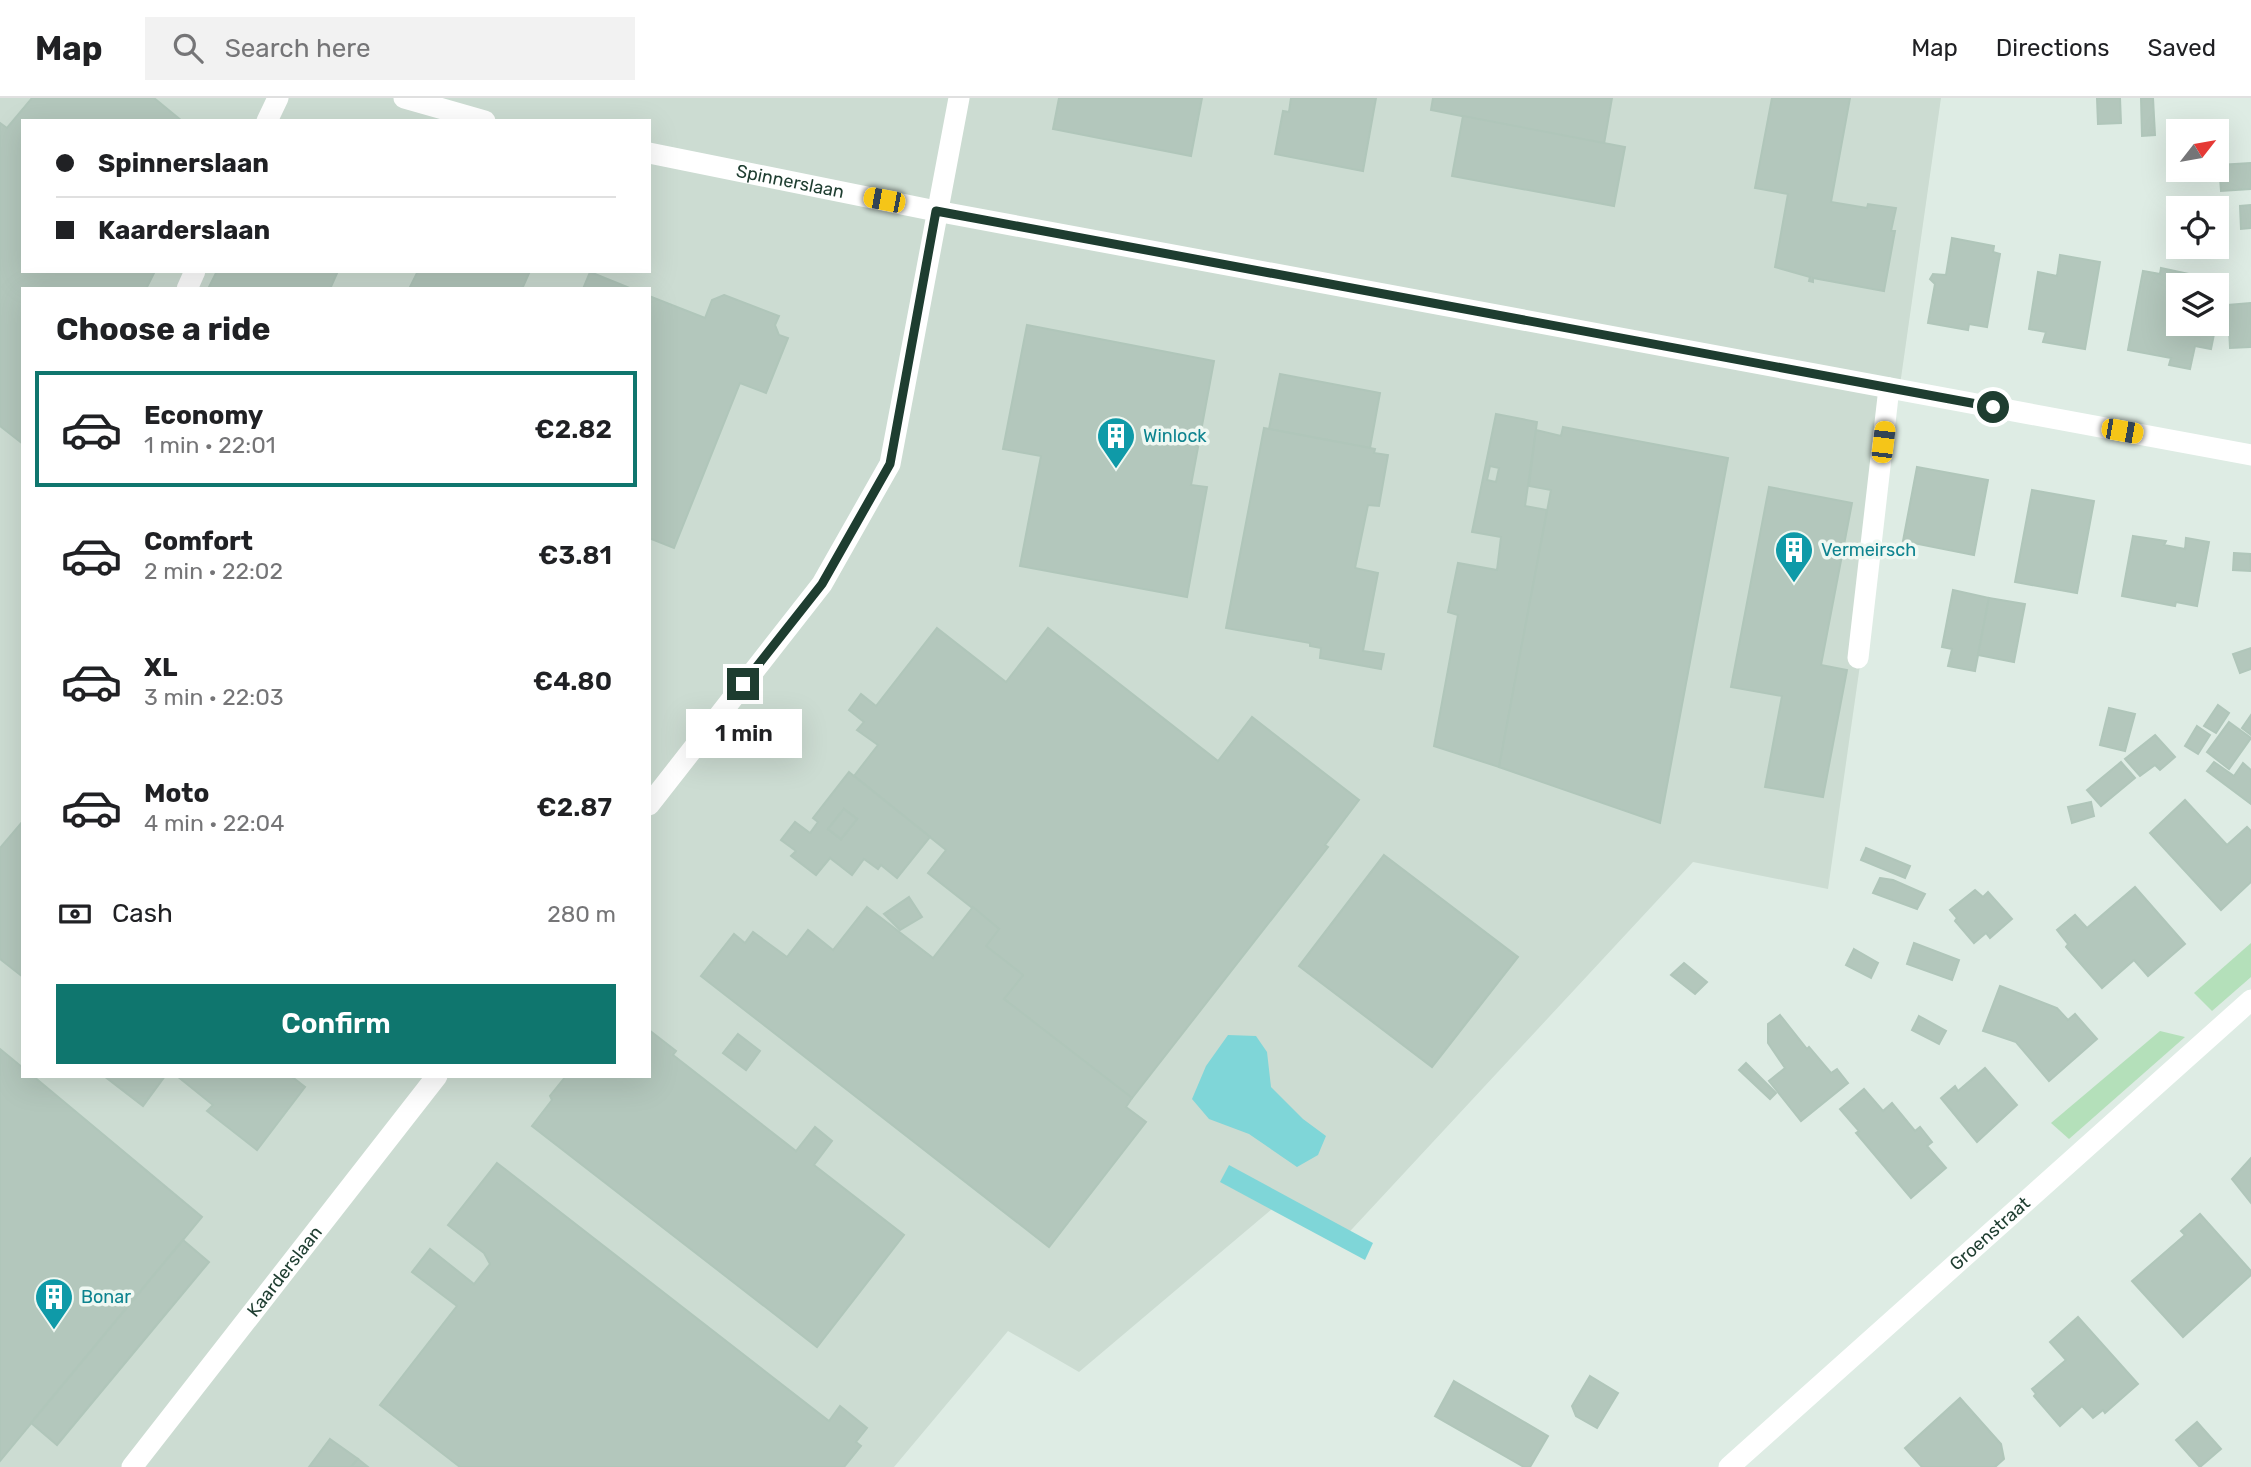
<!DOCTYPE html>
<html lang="en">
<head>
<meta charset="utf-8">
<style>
	body { margin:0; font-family:Rubik,sans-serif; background:#f2f2f2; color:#202124; height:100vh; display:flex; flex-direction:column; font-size:26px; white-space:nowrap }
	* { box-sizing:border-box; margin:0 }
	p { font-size:23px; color:#757577 }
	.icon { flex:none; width:38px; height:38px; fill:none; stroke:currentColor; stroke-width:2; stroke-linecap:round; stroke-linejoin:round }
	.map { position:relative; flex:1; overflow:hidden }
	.details { position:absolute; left:21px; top:189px; width:630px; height:791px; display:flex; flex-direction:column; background:#fff; border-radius:0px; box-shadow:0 7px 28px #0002 }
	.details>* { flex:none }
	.guide { position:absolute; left:21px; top:21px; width:630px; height:154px; border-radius:0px; box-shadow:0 7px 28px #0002; display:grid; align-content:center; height:154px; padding:0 35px; background:#fff }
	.needle { width:46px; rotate:59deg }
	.tools { position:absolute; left:2166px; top:21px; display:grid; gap:14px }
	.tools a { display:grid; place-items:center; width:63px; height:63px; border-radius:0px; background:#fff; box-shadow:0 7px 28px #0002; font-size:35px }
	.end { position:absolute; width:32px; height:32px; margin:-16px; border:9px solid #1e3d30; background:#fff; box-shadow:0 0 0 4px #fff }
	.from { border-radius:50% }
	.bubble { position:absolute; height:49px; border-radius:0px; background:#fff; box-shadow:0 7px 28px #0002; font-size:23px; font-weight:600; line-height:49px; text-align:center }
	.car { position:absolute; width:21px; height:42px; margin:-21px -10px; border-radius:9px; box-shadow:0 0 5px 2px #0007; background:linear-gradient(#f5c518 24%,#345 0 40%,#f5c518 0 76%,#345 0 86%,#f5c518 0) }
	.guide b { display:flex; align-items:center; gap:24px; height:66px; font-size:26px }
	.guide b+b { border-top:2px solid #e0e0e0 }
	.guide i { width:18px; height:18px; background:#202124 }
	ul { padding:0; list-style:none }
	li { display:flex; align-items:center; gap:21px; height:116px; margin:0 14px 10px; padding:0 21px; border:4px solid transparent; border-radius:0px }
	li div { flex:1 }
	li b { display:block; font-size:26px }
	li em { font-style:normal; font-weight:600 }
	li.on { border-color:#0f766e }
	li>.icon { width:63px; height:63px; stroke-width:1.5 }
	h2 { padding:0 35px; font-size:32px; line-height:84px }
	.pay { display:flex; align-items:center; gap:18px; height:77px; padding:0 35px; font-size:26px }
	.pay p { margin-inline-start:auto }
	.action { display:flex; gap:14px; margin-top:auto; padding:14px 35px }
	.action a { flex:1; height:80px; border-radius:0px; background:#0f766e; color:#fff; font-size:28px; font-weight:600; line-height:80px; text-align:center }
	header { display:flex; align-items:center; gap:42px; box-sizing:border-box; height:98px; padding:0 35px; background:#fff; border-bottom:2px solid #e0e0e0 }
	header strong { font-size:33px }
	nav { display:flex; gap:38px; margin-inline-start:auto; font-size:24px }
	.search { width:490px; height:63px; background:#f2f2f2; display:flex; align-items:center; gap:18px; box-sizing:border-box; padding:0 24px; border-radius:0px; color:#757577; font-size:26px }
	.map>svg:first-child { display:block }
</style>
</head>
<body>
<header>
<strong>Map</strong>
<div class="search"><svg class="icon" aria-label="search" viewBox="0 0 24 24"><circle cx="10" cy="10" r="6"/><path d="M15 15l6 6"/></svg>Search here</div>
<nav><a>Map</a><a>Directions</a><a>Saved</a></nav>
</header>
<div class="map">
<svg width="2251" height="1369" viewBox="0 0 2251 1369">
	<rect width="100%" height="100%" fill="#deece4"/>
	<path fill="#ccdcd2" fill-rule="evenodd" d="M0 0H1941L1828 791 1693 764 1340 1144 1279 1105 1079 1274 1008 1233 894 1369H0ZM23 23H649V173H23ZM23 191H649V978H23Z"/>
	<g fill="#b4e0ba">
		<path d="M2251 845V879L2212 913 2194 895Z"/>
		<path d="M2160 933 2185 939 2069 1041 2051 1025Z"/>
	</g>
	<g fill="#7fd6d8">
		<path d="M1228 937 1256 938 1267 954 1271 989 1303 1021 1326 1038 1318 1057 1297 1069 1249 1036 1209 1021 1192 1001 1206 968Z"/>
		<path d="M1229 1067 1373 1145 1365 1162 1220 1084Z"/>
	</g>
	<g fill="#b3c7bc" stroke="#b0c6ba" stroke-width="2" fill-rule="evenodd">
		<path d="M32 0H154L182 23H23V173H155L146 191H23V346L0 328V25L7 30Z"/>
		<path d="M1059 0H1202L1191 58 1053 31Z"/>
		<path d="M1291 0H1376L1363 73 1275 56 1283 13 1289 14Z"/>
		<path d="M1433 0H1612L1604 46 1431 12Z"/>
		<path d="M1772 0H1850L1831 104 1867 110 1868 106 1896 110 1891 133H1895L1884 193 1813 180V184L1809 183 1810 179 1775 169 1788 96 1755 90Z"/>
		<path d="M2097 0H2120L2121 25 2098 26Z"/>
		<path d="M2141 0H2153L2155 37 2142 38Z"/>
		<path d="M1463 18 1625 49 1614 108 1452 78Z"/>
		<path d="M2251 65V91L2221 93 2219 67Z"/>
		<path d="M2198 72H2210V79L2198 80Z"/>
		<path d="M2251 107V130L2241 131 2240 108Z"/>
		<path d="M1952 140 1994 148 1993 154 2000 156 1987 229 1969 226 1968 232 1928 225 1935 186 1930 181 1933 176 1946 177Z"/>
		<path d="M2199 149H2216V152L2200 153Z"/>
		<path d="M2060 157 2100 164 2085 251 2043 244 2046 234 2029 231 2038 174 2057 178Z"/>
		<path d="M2161 170 2189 176 2188 181 2206 185V187H2179V226H2216L2211 251 2195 248 2190 271 2169 267 2171 260 2128 252 2143 173 2160 176Z"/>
		<path d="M217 173H338L330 191H208Z"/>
		<path d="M418 173H530L522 191H409Z"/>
		<path d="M590 174 632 191H583Z"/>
		<path d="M724 197 779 218 775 227 779 237 788 240 766 295 740 285 674 450 649 440V198L705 220 712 202Z"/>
		<path d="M2251 205V249L2230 250 2228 207Z"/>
		<path d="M1027 227 1214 263 1191 387 1207 389 1187 499 1020 468 1041 358 1003 351Z"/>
		<path d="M1280 276 1380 295 1370 350 1269 331Z"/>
		<path d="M1496 316 1537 324 1525 408 1547 412 1499 669 1434 648 1458 517 1448 514 1458 465 1497 472 1501 439 1472 434ZM1490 368 1499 370 1496 384 1487 382Z"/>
		<path d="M1563 329 1728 360 1660 725 1499 669 1551 392 1529 388 1536 332 1561 338Z"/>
		<path d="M1264 330 1370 350 1375 351 1374 355 1388 357 1379 408 1368 407 1355 470 1378 475 1363 553 1384 556 1381 571 1320 560 1321 550 1310 548V545L1226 530Z"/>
		<path d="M1917 369 1988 382 1974 457 1903 443Z"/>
		<path d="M1769 389 1852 405 1821 567 1847 572 1823 699 1765 689 1782 598 1731 589Z"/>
		<path d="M2032 392 2094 403 2077 495 2015 484Z"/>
		<path d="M2133 438 2166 443 2164 447 2185 451 2186 440 2209 444 2197 508 2176 504 2175 508 2122 498Z"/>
		<path d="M2234 455 2250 456 2251 473 2233 472Z"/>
		<path d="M1953 492 1989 500 1975 573 1948 568 1952 551 1942 549Z"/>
		<path d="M1989 500 2025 506 2014 564 1978 557Z"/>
		<path d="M937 530 1006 584 1048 530 1218 663 1252 619 1359 702 1325 747 1328 749 1132 1000 1004 901 1023 877 986 848 999 831 928 775 946 752 854 678 878 647 857 632 864 624 849 612 861 596 876 608Z"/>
		<path d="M2251 550V571L2240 575 2233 556Z"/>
		<path d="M2218 607 2229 615 2216 635 2204 628Z"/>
		<path d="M2109 610 2135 616 2125 653 2100 647Z"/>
		<path d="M2251 617V637L2242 630Z"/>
		<path d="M2229 624 2251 640 2229 671 2207 654Z"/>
		<path d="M2197 628 2210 637 2198 656 2185 648Z"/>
		<path d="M2155 637 2175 659 2160 672 2155 667 2140 678 2125 661Z"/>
		<path d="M2121 664 2135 680 2101 708 2087 692Z"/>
		<path d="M2214 664 2234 678 2243 665 2251 672V706L2207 673Z"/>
		<path d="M849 674 930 739 897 780 881 767 878 771 864 761 852 777 830 760 816 777 791 758 796 753 781 742 795 724 810 735 818 724 813 720ZM844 711 857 721 841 741 828 731Z"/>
		<path d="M2185 702 2227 747 2247 729 2251 733V784L2221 812 2150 735Z"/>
		<path d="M2091 704 2094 718 2072 725 2068 709Z"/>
		<path d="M844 711 857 721 841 741 828 731Z"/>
		<path d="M23 723V879L0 861V750Z"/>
		<path d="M1866 750 1910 768 1905 780 1861 762Z"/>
		<path d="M1384 757 1518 859 1432 969 1299 868Z"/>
		<path d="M1880 780 1893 782 1925 796 1917 811 1873 795Z"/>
		<path d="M2135 789 2185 846 2148 878 2134 862 2102 890 2066 849 2068 846 2057 832 2075 817 2087 830Z"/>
		<path d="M1975 792 1983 799 1988 794 2012 821 1990 840 1986 835 1974 845 1955 823 1957 820 1950 812Z"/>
		<path d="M909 799 922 819 900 832 884 816Z"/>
		<path d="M867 809 933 860 973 809 999 831 986 848 1023 877 1004 901 1132 1000 1126 1009 1146 1024 1049 1149 701 878 734 836 745 845 753 834 787 859 808 832 833 852Z"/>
		<path d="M1914 845 1959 862 1952 882 1907 866Z"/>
		<path d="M1854 851 1878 865 1871 880 1846 867Z"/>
		<path d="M1684 865 1707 884 1695 896 1671 877Z"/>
		<path d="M2000 888 2057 910 2068 922 2075 916 2097 941 2049 983 2016 944 1983 933Z"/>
		<path d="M1780 917 1807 951 1809 949 1831 975 1837 971 1848 985 1801 1023 1769 983 1785 970 1768 945V926Z"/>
		<path d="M1919 918 1946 933 1939 946 1912 932Z"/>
		<path d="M649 932 676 953 673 957 796 1053 815 1029 832 1043 814 1067 904 1137 817 1249 532 1028 552 1002 550 998 566 978H649Z"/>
		<path d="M738 936 760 953 746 972 723 955Z"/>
		<path d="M0 951 23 970V978H33L202 1119 0 1363Z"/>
		<path d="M1746 965 1776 995 1770 1001 1739 972Z"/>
		<path d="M1985 970 2017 1007 1977 1044 1941 1000 1955 988 1958 993Z"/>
		<path d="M104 978H165L143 1008Z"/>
		<path d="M177 978H291L305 989 257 1052 207 1013 213 1007Z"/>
		<path d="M1864 991 1883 1013 1892 1005 1915 1033 1920 1029 1932 1044 1927 1048 1946 1070 1911 1100 1856 1035 1859 1033 1840 1011Z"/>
		<path d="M2251 1060V1105L2232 1081Z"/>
		<path d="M497 1065 829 1323 840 1308 867 1330 856 1344 861 1348 844 1369H460L380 1307 457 1208 412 1174 430 1151 474 1186 490 1166 484 1155 448 1127Z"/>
		<path d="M2200 1116 2251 1173V1177L2183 1239 2132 1183 2185 1137 2181 1133Z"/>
		<path d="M183 1142 209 1164 57 1347 31 1325Z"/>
		<path d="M2078 1219 2138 1286 2105 1315 2103 1312 2093 1320 2082 1308 2060 1328 2034 1298 2036 1296 2032 1291 2066 1262 2050 1244Z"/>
		<path d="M1590 1278 1618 1295 1597 1330 1576 1318 1572 1308Z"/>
		<path d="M1454 1283 1548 1338 1530 1369H1524L1435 1318Z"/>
		<path d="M1960 1300 2001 1346 2004 1361 1995 1369H1922L1905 1350Z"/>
		<path d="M2197 1324 2221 1351 2200 1369 2176 1342Z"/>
		<path d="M330 1341 358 1361 351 1369H309Z"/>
		<path d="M358 1361 368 1369H351Z"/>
	</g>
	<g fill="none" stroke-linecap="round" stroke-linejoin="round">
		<g stroke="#fff" stroke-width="21">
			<path d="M404 0 485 23"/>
			<path d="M267 23 278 0"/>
			<path id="s1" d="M649 55 936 113 2251 357"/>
			<path d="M187 191 195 173"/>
			<path d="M1858 560 1889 290"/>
			<path d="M649 707 822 486 890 366 959 0"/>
			<path id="s2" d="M132 1369 437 978"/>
			<path id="s3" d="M1729 1369 2251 902"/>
		</g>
	</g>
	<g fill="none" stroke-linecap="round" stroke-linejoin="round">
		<path stroke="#1e3d30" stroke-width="9" d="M743 586 822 486 890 366 936 113 1993 309"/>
	</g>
	<defs>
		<symbol id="building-pin" viewBox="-11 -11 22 30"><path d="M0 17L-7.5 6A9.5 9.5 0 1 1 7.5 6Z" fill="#0f9aa8" stroke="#eff8f2"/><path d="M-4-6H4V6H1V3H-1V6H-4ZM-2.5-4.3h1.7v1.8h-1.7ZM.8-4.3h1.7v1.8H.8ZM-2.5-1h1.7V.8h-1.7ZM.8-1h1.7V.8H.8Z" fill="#fff"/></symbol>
	</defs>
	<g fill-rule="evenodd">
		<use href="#building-pin" x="1094" y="316" width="44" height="60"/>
		<use href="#building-pin" x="1772" y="430" width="44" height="60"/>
		<use href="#building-pin" x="32" y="1177" width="44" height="60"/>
	</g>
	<g text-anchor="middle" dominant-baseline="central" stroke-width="7" stroke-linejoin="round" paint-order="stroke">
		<g font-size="18" fill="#1e3d30" stroke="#eff8f2">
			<text stroke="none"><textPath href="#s1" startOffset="144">Spinnerslaan</textPath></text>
			<text stroke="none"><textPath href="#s3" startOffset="350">Groenstraat</textPath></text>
			<text stroke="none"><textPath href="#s2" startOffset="248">Kaarderslaan</textPath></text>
		</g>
		<g font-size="18" fill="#0d838f" stroke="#eff8f2" text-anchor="start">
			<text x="1143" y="338">Winlock</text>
			<text x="1821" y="452">Vermeirsch</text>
			<text x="81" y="1199">Bonar</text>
		</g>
	</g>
</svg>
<div class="tools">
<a><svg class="needle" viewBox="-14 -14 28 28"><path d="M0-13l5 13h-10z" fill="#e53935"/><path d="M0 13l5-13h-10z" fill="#757577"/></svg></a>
<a><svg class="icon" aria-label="locate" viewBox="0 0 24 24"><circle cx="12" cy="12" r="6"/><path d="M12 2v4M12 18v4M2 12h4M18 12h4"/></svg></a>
<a><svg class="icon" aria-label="layers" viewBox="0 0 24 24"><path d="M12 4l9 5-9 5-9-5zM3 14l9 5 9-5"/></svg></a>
</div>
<i class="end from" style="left:1993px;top:309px"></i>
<i class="end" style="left:743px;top:586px"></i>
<div class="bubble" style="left:686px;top:611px;width:116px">1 min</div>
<i class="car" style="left:884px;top:102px;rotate:281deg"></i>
<i class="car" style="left:2122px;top:333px;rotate:100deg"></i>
<i class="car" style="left:1883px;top:344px;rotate:7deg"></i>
<div class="guide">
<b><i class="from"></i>Spinnerslaan</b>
<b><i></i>Kaarderslaan</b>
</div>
<section class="details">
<h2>Choose a ride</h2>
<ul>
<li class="on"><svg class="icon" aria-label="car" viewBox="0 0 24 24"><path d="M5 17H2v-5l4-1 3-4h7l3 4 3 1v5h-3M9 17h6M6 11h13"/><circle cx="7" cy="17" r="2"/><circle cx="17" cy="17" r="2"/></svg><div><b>Economy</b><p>1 min · 22:01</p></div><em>€2.82</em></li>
<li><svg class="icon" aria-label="car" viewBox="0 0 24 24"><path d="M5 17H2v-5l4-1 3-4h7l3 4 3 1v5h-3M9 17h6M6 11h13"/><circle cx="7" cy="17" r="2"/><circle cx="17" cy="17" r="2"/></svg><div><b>Comfort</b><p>2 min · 22:02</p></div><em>€3.81</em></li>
<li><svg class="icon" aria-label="car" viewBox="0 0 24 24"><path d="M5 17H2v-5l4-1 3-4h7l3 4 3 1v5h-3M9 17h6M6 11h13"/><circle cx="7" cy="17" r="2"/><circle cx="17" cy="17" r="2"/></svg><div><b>XL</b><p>3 min · 22:03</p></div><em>€4.80</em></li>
<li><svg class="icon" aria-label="car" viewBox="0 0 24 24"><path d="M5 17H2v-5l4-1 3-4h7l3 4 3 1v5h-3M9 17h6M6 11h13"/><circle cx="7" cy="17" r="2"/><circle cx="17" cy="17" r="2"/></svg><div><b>Moto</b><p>4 min · 22:04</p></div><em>€2.87</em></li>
</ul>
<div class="pay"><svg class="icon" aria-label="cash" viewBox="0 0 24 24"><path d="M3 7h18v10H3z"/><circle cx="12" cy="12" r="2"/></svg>Cash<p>280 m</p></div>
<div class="action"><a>Confirm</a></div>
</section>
</div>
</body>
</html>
